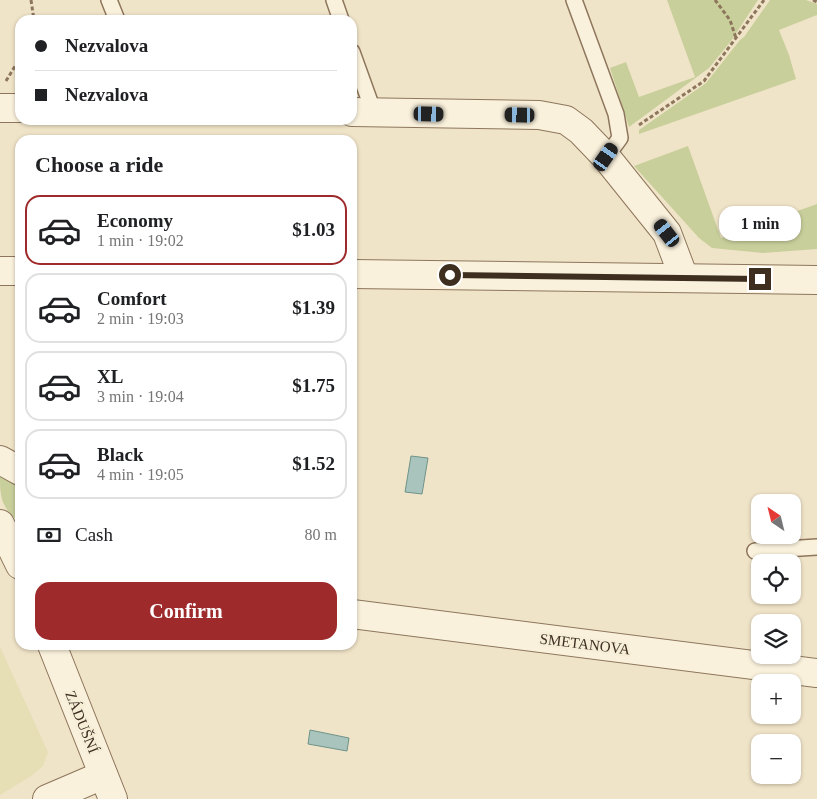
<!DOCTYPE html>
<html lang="en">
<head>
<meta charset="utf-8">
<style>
	body { margin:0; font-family:Georgia,serif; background:#f2f2f2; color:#202124; height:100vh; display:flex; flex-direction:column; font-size:19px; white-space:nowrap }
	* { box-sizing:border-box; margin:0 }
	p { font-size:16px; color:#757577 }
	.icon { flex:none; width:28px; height:28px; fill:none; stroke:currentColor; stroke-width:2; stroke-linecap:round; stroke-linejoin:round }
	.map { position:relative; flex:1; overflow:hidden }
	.drawer { position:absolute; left:15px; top:135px; width:342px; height:515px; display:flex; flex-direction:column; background:#fff; border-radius:15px; box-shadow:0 1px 4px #0004 }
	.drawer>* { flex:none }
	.guide { position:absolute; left:15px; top:15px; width:342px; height:110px; border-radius:15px; box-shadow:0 1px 4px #0004; display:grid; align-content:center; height:110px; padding:0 20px; background:#fff }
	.needle { width:32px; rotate:325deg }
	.controls { position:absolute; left:751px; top:494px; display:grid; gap:10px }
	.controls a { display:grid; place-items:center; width:50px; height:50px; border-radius:10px; background:#fff; box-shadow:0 1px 4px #0004; font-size:25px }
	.end { position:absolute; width:22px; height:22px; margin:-11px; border:6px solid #3d2e20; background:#fff; box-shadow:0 0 0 2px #fff }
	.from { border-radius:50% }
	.bubble { position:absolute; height:35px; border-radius:15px; background:#fff; box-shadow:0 1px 4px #0004; font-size:16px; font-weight:700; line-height:35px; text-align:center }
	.car { position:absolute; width:15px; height:30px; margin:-15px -8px; border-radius:6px; box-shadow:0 0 4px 1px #0007; background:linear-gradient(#222 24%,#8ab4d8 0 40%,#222 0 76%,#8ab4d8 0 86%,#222 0) }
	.guide b { display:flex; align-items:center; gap:18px; height:48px; font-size:19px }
	.guide b+b { border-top:1px solid #e0e0e0 }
	.guide i { width:12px; height:12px; background:#202124 }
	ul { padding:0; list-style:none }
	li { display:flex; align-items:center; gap:15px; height:70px; margin:0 10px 8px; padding:0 10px; border:2px solid #e0e0e0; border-radius:15px }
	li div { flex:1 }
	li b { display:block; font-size:19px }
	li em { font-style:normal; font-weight:700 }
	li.selected { border-color:#9e2a2b }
	li>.icon { width:45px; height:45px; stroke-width:1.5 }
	h2 { padding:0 20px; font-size:22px; line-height:60px }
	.pay { display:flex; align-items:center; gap:12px; height:55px; padding:0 20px; font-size:19px }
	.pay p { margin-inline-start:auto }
	.primary-button { display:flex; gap:10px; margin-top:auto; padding:10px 20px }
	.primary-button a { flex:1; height:58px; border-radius:15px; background:#9e2a2b; color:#fff; font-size:20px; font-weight:700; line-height:58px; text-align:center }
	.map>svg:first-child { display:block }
</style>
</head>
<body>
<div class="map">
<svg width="817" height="799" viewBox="0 0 817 799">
	<rect width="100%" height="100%" fill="#f0e4c8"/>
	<path fill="#e6deb5" d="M0 647 48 752 43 766 31 776 0 795Z"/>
	<g fill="#c9cf9b">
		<path d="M667 0H758L731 41 709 68 629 127 610 68 626 62 639 97 695 77Z"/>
		<path d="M770 0H806L817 4V15L779 30 789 55 796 79 639 134V130L706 83 740 40 744 37Z"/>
		<path d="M688 146 721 238 817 204V249L763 253 712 248 699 238 634 166Z"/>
		<path d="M0 475 20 486V516L16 519C0 505 0 495 0 475Z"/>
	</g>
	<g fill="#a9c4bc" stroke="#6f938a">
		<path d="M411 456 428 458 422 494 405 492Z"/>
		<path d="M310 730 349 738 347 751 308 744Z"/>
	</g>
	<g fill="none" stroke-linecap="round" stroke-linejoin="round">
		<defs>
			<g id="service">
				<path d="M109 0 117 20"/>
				<path d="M334 0 341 20"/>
				<path d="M574 0 616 114 620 138 606 157"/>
				<path d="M352 52 374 113"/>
				<path d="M755 551 817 547"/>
			</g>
			<g id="minor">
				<path d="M0 108H20"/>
				<path d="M352 112 539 115 566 120 581 131 606 157 667 233 684 278"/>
				<path d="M0 271H20"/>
				<path d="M352 274 817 280"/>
				<path d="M0 460 20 471"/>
				<path d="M0 524 20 565"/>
				<path d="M352 614 817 673"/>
				<path d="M52 645 113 799"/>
				<path d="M47 799 103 775"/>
			</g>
		</defs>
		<use href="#service" stroke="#8d765c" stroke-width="18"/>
		<use href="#minor" stroke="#8d765c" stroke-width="30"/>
		<g stroke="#8d765c" stroke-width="3" stroke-dasharray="4 2.5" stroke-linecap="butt">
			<path d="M31 0 34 20"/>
			<path d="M715 0 730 20 736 38"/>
			<path d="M813 0 817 2"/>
			<path d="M6 81 20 58"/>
			<path d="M639 125 704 81 764 0"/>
		</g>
		<use href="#service" stroke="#faf1dc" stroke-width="15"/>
		<use href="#minor" stroke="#faf1dc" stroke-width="28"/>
	</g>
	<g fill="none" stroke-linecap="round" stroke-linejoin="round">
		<path stroke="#3d2e20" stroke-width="6" d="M450 275 760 279"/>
	</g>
	<g text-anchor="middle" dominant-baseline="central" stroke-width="5" stroke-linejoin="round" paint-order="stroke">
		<g font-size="15" fill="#3d2e20" stroke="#f7eed8">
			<text transform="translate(585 644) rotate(7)">SMETANOVA</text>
			<text transform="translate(82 722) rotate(68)">ZÁDUŠNÍ</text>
		</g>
	</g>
</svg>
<div class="controls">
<a><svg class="needle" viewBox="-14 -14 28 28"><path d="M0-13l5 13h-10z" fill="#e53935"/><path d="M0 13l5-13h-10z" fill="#757577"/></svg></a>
<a><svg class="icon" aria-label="locate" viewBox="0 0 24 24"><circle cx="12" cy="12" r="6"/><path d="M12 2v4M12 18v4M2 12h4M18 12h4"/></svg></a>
<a><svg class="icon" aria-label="layers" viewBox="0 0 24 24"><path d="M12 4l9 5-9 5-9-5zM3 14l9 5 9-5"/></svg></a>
<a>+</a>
<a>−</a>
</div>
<i class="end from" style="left:450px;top:275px"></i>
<i class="end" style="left:760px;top:279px"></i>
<div class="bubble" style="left:719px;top:206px;width:82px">1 min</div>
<i class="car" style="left:429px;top:114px;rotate:91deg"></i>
<i class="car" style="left:520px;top:115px;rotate:271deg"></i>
<i class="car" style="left:606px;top:157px;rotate:35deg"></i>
<i class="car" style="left:667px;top:233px;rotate:322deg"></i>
<div class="guide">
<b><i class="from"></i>Nezvalova</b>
<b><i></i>Nezvalova</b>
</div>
<section class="drawer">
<h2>Choose a ride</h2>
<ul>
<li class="selected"><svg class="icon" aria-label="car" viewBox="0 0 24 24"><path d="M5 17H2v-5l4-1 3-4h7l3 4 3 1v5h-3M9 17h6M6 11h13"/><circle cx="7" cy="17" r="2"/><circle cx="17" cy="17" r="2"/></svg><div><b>Economy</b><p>1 min · 19:02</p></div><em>$1.03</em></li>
<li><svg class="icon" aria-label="car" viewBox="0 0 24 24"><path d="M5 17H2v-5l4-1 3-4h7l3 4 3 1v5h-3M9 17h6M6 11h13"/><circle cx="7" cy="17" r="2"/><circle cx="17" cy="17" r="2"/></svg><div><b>Comfort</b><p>2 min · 19:03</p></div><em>$1.39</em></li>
<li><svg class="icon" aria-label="car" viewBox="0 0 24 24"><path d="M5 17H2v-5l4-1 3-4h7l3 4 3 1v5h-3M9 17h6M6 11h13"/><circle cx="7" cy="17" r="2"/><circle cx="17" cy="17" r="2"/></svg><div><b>XL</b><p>3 min · 19:04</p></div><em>$1.75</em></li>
<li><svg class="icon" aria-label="car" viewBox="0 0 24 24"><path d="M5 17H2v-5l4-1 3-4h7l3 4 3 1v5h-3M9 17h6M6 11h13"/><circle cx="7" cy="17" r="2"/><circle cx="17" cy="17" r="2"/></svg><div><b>Black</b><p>4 min · 19:05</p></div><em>$1.52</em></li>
</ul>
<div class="pay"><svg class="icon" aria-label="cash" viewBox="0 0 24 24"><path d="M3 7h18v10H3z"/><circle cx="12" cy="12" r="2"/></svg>Cash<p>80 m</p></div>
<div class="primary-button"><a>Confirm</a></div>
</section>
</div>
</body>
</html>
